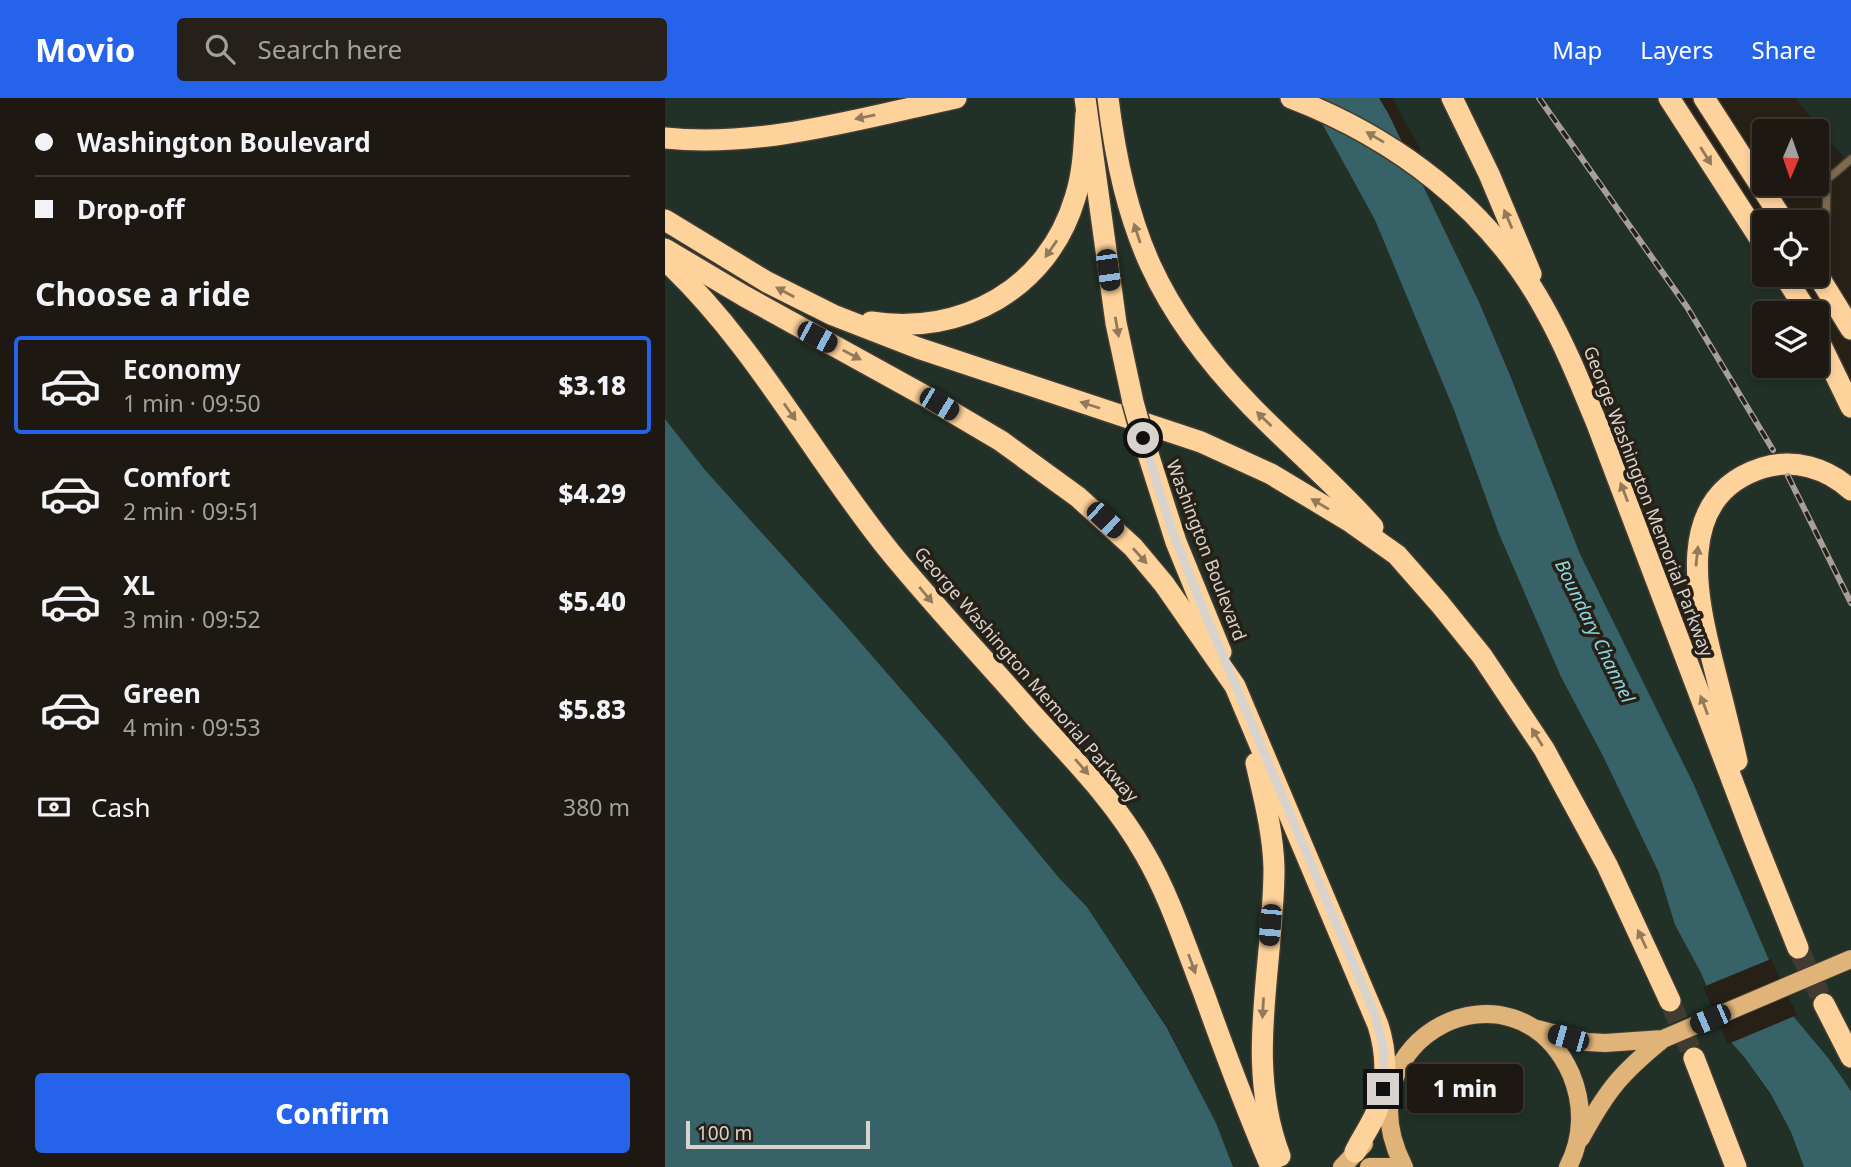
<!DOCTYPE html>
<html lang="en">
<head>
<meta charset="utf-8">
<style>
	body { margin:0; font-family:"Noto Sans",sans-serif; background:#25211a; color:#f1f3f6; height:100vh; display:flex; flex-direction:column; font-size:26px; white-space:nowrap }
	* { box-sizing:border-box; margin:0 }
	p { font-size:23px; color:#a0a09f }
	.icon { flex:none; width:38px; height:38px; fill:none; stroke:currentColor; stroke-width:2; stroke-linecap:round; stroke-linejoin:round }
	.map { position:relative; flex:1; overflow:hidden }
	.panel { display:flex; flex-direction:column; background:#1d1811; width:665px }
	.panel>* { flex:none }
	.banner { display:grid; align-content:center; height:154px; padding:0 35px; background:#1d1811 }
	.needle { width:46px; rotate:182deg }
	.fabs { position:absolute; left:1087px; top:21px; display:grid; gap:14px }
	.fabs a { display:grid; place-items:center; width:77px; height:77px; border-radius:7px; background:#1d1811; box-shadow:0 4px 10px #0003,0 0 0 2px #3b3731; font-size:35px }
	.scale { position:absolute; left:21px; bottom:18px; width:184px; box-sizing:border-box; padding-left:7px; border:4px solid #d8d3cd; border-top:0; font-size:19px; line-height:24px; white-space:nowrap; color:#d8d3cd; -webkit-text-stroke:5px #272017; paint-order:stroke }
	.end { position:absolute; width:32px; height:32px; margin:-16px; border:9px solid #d8d3cd; background:#111; box-shadow:0 0 0 4px #111 }
	.from { border-radius:50% }
	.bubble { position:absolute; height:49px; border-radius:7px; background:#1d1811; box-shadow:0 4px 10px #0003,0 0 0 2px #3b3731; font-size:23px; font-weight:800; line-height:49px; text-align:center }
	.car { position:absolute; width:21px; height:42px; margin:-21px -10px; border-radius:9px; box-shadow:0 0 5px 2px #0007; background:linear-gradient(#222 24%,#8ab4d8 0 40%,#222 0 76%,#8ab4d8 0 86%,#222 0) }
	.banner b { display:flex; align-items:center; gap:24px; height:66px; font-size:26px }
	.banner b+b { border-top:2px solid #3b3731 }
	.banner i { width:18px; height:18px; background:#f1f3f6 }
	ul { padding:0; list-style:none }
	li { display:flex; align-items:center; gap:21px; height:98px; margin:0 14px 10px; padding:0 21px; border:4px solid transparent; border-radius:7px }
	li div { flex:1 }
	li b { display:block; font-size:26px }
	li em { font-style:normal; font-weight:800 }
	li.current { border-color:#2563eb }
	li>.icon { width:63px; height:63px; stroke-width:1.5 }
	h2 { padding:0 35px; font-size:32px; line-height:84px }
	.pay { display:flex; align-items:center; gap:18px; height:77px; padding:0 35px; font-size:26px }
	.pay p { margin-inline-start:auto }
	.cta { display:flex; gap:14px; margin-top:auto; padding:14px 35px }
	.cta a { flex:1; height:80px; border-radius:7px; background:#2563eb; color:#fff; font-size:28px; font-weight:800; line-height:80px; text-align:center }
	header { display:flex; align-items:center; gap:42px; box-sizing:border-box; height:98px; padding:0 35px; background:#2563eb; color:#fff }
	header strong { font-size:33px }
	nav { display:flex; gap:38px; margin-inline-start:auto; font-size:24px }
	.search { width:490px; height:63px; background:#25211a; display:flex; align-items:center; gap:18px; box-sizing:border-box; padding:0 24px; border-radius:7px; color:#a0a09f; font-size:26px }
	main { display:flex; flex:1; min-height:0 }
	.map>svg:first-child { display:block }
</style>
</head>
<body>
<header>
<strong>Movio</strong>
<div class="search"><svg class="icon" aria-label="search" viewBox="0 0 24 24"><circle cx="10" cy="10" r="6"/><path d="M15 15l6 6"/></svg>Search here</div>
<nav><a>Map</a><a>Layers</a><a>Share</a></nav>
</header>
<main>
<section class="panel">
<div class="banner">
<b><i class="from"></i>Washington Boulevard</b>
<b><i></i>Drop-off</b>
</div>
<h2>Choose a ride</h2>
<ul>
<li class="current"><svg class="icon" aria-label="car" viewBox="0 0 24 24"><path d="M5 17H2v-5l4-1 3-4h7l3 4 3 1v5h-3M9 17h6M6 11h13"/><circle cx="7" cy="17" r="2"/><circle cx="17" cy="17" r="2"/></svg><div><b>Economy</b><p>1 min · 09:50</p></div><em>$3.18</em></li>
<li><svg class="icon" aria-label="car" viewBox="0 0 24 24"><path d="M5 17H2v-5l4-1 3-4h7l3 4 3 1v5h-3M9 17h6M6 11h13"/><circle cx="7" cy="17" r="2"/><circle cx="17" cy="17" r="2"/></svg><div><b>Comfort</b><p>2 min · 09:51</p></div><em>$4.29</em></li>
<li><svg class="icon" aria-label="car" viewBox="0 0 24 24"><path d="M5 17H2v-5l4-1 3-4h7l3 4 3 1v5h-3M9 17h6M6 11h13"/><circle cx="7" cy="17" r="2"/><circle cx="17" cy="17" r="2"/></svg><div><b>XL</b><p>3 min · 09:52</p></div><em>$5.40</em></li>
<li><svg class="icon" aria-label="car" viewBox="0 0 24 24"><path d="M5 17H2v-5l4-1 3-4h7l3 4 3 1v5h-3M9 17h6M6 11h13"/><circle cx="7" cy="17" r="2"/><circle cx="17" cy="17" r="2"/></svg><div><b>Green</b><p>4 min · 09:53</p></div><em>$5.83</em></li>
</ul>
<div class="pay"><svg class="icon" aria-label="cash" viewBox="0 0 24 24"><path d="M3 7h18v10H3z"/><circle cx="12" cy="12" r="2"/></svg>Cash<p>380 m</p></div>
<div class="cta"><a>Confirm</a></div>
</section>
<div class="map">
<svg width="1186" height="1069" viewBox="0 0 1186 1069">
	<rect width="100%" height="100%" fill="#272017"/>
	<g fill="#213127">
		<path d="M0 0H643L710 122 789 312 834 436 896 579 938 658 994 775 1010 827 1036 875 1065 943 1080 960 1104 995 1126 1034 1139 1069H568L551 1025 503 930 422 809 395 781 281 643 182 529 40 372 0 321Z"/>
		<path d="M727 0H998L1099 156V177H1110L1130 215H1099V268H1152V255L1186 321V1028L1128 918 1029 687 915 456 845 276 814 204 759 91 755 50Z"/>
		<path d="M1130 0H1186V67L1183 64Z"/>
	</g>
	<g fill="#376268">
		<path d="M643 0H714L723 15 814 204 845 277 915 456 1029 687 1128 918 1164 961 1186 993V1069H1139L1126 1034 1105 995 1080 960 1065 943 1036 875 1010 827 994 775 938 658 896 579 834 436 789 312 710 122Z"/>
		<path d="M0 321 40 372 182 529 281 643 395 781 422 809 502 930 551 1025 568 1069H0Z"/>
	</g>
	<path fill="#272017" d="M1106 861 1132 917 1063 946 1038 889Z"/>
	<g fill="none" stroke-linecap="round" stroke-linejoin="round">
		<g stroke="#423b32" stroke-width="21" stroke-dasharray="21 10" stroke-linecap="butt">
			<path d="M1133 850 1159 906"/>
			<path d="M1005 903 1029 960"/>
		</g>
		<defs>
			<g id="lane">
				<path d="M1115 86C1150 95 1160 84 1186 61"/>
				<path d="M1160 178 1162 81"/>
			</g>
			<g id="primary">
				<path d="M872 931 922 944 940 945 998 941"/>
				<path d="M916 1040C942 992 956 975 998 941"/>
				<path d="M677 1069 699 1046"/>
				<path d="M704 1069H732"/>
				<path d="M739 1069C672 939 850 852 906 976 919 1007 918 1040 903 1069"/>
			</g>
			<g id="highway">
				<path d="M420 0 451 225 468 304"/>
				<path d="M443 0C459 132 493 212 586 308 626 349 670 386 708 429"/>
				<path d="M626 0C730 40 824 110 879 210 900 247 916 287 932 326L1089 740 1133 850"/>
				<path d="M787 0 824 76 866 176"/>
				<path d="M1004 0 1099 147"/>
				<path d="M1039 0 1119 124"/>
				<path d="M0 40C98 50 196 20 291 0"/>
				<path d="M0 122 102 184 168 217 253 250 536 344 606 376 684 423 732 457 775 506 817 558 879 651 942 767 1005 903"/>
				<path d="M0 151 79 198 260 298 336 343 413 399 468 449 499 486 570 588 713 927C722 955 723 987 711 1015 705 1029 696 1041 690 1054"/>
				<path d="M0 162C91 247 148 359 226 455 272 511 322 564 369 618 409 662 450 703 480 756 505 799 520 847 538 893 559 952 581 1011 606 1069"/>
				<path d="M1152 176 1186 231"/>
				<path d="M1119 177 1143 215"/>
				<path d="M206 224C297 238 383 191 410 100 419 73 419 44 421 16"/>
				<path d="M1152 239 1186 309"/>
				<path d="M478 340 511 444 556 554"/>
				<path d="M1072 663C1065 632 1057 600 1049 569 1032 501 1007 399 1097 370 1129 360 1162 370 1186 392"/>
				<path d="M591 665C599 700 608 734 609 770 609 868 579 964 615 1058"/>
				<path d="M1159 906 1186 959"/>
				<path d="M1029 960 1071 1069"/>
			</g>
		</defs>
		<use href="#lane" stroke="#433d34" stroke-width="10"/>
		<use href="#primary" stroke="#433d34" stroke-width="20"/>
		<use href="#highway" stroke="#433d34" stroke-width="24"/>
		<use href="#lane" stroke="#806a4f" stroke-width="7"/>
		<use href="#primary" stroke="#e0b378" stroke-width="18"/>
		<use href="#highway" stroke="#fed29b" stroke-width="21"/>
		<defs>
			<g id="rail">
				<path d="M874 0 1022 209 1108 352"/>
				<path d="M1123 378 1186 505"/>
			</g>
		</defs>
		<use href="#rail" stroke="#a5a099" stroke-width="6"/>
		<use href="#rail" stroke="#272017" stroke-width="3.5" stroke-dasharray="10" stroke-linecap="butt"/>
		<defs>
			<path id="primary-bridge" d="M998 941 1186 861"/>
			<path id="highway-bridge" d="M468 304 478 340"/>
		</defs>
		<use href="#primary-bridge" stroke="#433d34" stroke-width="20" stroke-linecap="butt"/>
		<use href="#highway-bridge" stroke="#433d34" stroke-width="24" stroke-linecap="butt"/>
		<use href="#primary-bridge" stroke="#e0b378" stroke-width="18"/>
		<use href="#highway-bridge" stroke="#fed29b" stroke-width="21"/>
	</g>
	<defs><path id="oneway-solid" d="M-6-.8H1V-3.2L6.5 0L1 3.2V.8H-6Z" transform="scale(1.75)"/></defs>
	<g fill="#927959">
		<use href="#oneway-solid" transform="translate(200 19) rotate(168)"/>
		<use href="#oneway-solid" transform="translate(710 39) rotate(-149)"/>
		<use href="#oneway-solid" transform="translate(1041 58) rotate(58)"/>
		<use href="#oneway-solid" transform="translate(843 121) rotate(-113)"/>
		<use href="#oneway-solid" transform="translate(472 135) rotate(-108)"/>
		<use href="#oneway-solid" transform="translate(386 151) rotate(125)"/>
		<use href="#oneway-solid" transform="translate(120 194) rotate(-152)"/>
		<use href="#oneway-solid" transform="translate(452 229) rotate(80)"/>
		<use href="#oneway-solid" transform="translate(187 257) rotate(28)"/>
		<use href="#oneway-solid" transform="translate(425 307) rotate(-162)"/>
		<use href="#oneway-solid" transform="translate(125 314) rotate(55)"/>
		<use href="#oneway-solid" transform="translate(599 321) rotate(-136)"/>
		<use href="#oneway-solid" transform="translate(959 394) rotate(-111)"/>
		<use href="#oneway-solid" transform="translate(655 406) rotate(-149)"/>
		<use href="#oneway-solid" transform="translate(475 458) rotate(48)"/>
		<use href="#oneway-solid" transform="translate(1032 458) rotate(-84)"/>
		<use href="#oneway-solid" transform="translate(261 497) rotate(50)"/>
		<use href="#oneway-solid" transform="translate(1039 607) rotate(-111)"/>
		<use href="#oneway-solid" transform="translate(872 639) rotate(-122)"/>
		<use href="#oneway-solid" transform="translate(417 669) rotate(49)"/>
		<use href="#oneway-solid" transform="translate(977 841) rotate(-115)"/>
		<use href="#oneway-solid" transform="translate(527 866) rotate(70)"/>
		<use href="#oneway-solid" transform="translate(598 910) rotate(93)"/>
	</g>
	<g fill="none" stroke-linecap="round" stroke-linejoin="round">
		<path stroke="#d8d3cd" stroke-width="9" d="M478 340 506 430 534 501 710 917 719 952 718 991"/>
	</g>
	<g text-anchor="middle" dominant-baseline="central" stroke-width="7" stroke-linejoin="round" paint-order="stroke">
		<g font-size="18" fill="#d8d3cd" stroke="#272017">
			<text transform="translate(984 403) rotate(69)">George Washington Memorial Parkway</text>
			<text transform="translate(542 452) rotate(69)">Washington Boulevard</text>
			<text transform="translate(362 576) rotate(49)">George Washington Memorial Parkway</text>
		</g>
		<g font-size="19" font-style="italic" fill="#8bd8e4" stroke="#272017">
			<text transform="translate(930 533) rotate(64)">Boundary Channel</text>
		</g>
	</g>
</svg>
<div class="fabs">
<a><svg class="needle" viewBox="-14 -14 28 28"><path d="M0-13l5 13h-10z" fill="#e53935"/><path d="M0 13l5-13h-10z" fill="#a0a09f"/></svg></a>
<a><svg class="icon" aria-label="locate" viewBox="0 0 24 24"><circle cx="12" cy="12" r="6"/><path d="M12 2v4M12 18v4M2 12h4M18 12h4"/></svg></a>
<a><svg class="icon" aria-label="layers" viewBox="0 0 24 24"><path d="M12 4l9 5-9 5-9-5zM3 14l9 5 9-5"/></svg></a>
</div>
<div class="scale">100 m</div>
<i class="end from" style="left:478px;top:340px"></i>
<i class="end" style="left:718px;top:991px"></i>
<div class="bubble" style="left:742px;top:966px;width:116px">1 min</div>
<i class="car" style="left:443px;top:172px;rotate:172deg"></i>
<i class="car" style="left:152px;top:239px;rotate:118deg"></i>
<i class="car" style="left:274px;top:306px;rotate:121deg"></i>
<i class="car" style="left:440px;top:422px;rotate:133deg"></i>
<i class="car" style="left:605px;top:827px;rotate:185deg"></i>
<i class="car" style="left:1045px;top:921px;rotate:247deg"></i>
<i class="car" style="left:903px;top:940px;rotate:286deg"></i>
</div>
</main>
</body>
</html>
